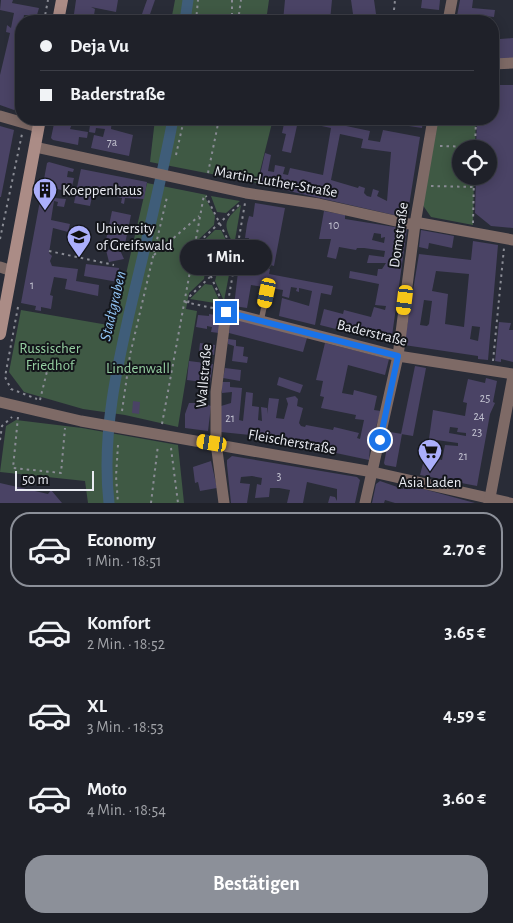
<!DOCTYPE html>
<html lang="de">
<head>
<meta charset="utf-8">
<style>
	body { margin:0; font-family:"Alegreya Sans",sans-serif; background:#2c2e35; color:#f1f3f6; height:100vh; display:flex; flex-direction:column; font-size:19px; white-space:nowrap }
	* { box-sizing:border-box; margin:0 }
	p { font-size:16px; color:#a1a3a8 }
	.icon { flex:none; width:28px; height:28px; fill:none; stroke:currentColor; stroke-width:2; stroke-linecap:round; stroke-linejoin:round }
	.map { position:relative; height:503px; overflow:hidden }
	.panel { display:flex; flex-direction:column; background:#1f2129; flex:1 }
	.panel>* { flex:none }
	.top-card { position:absolute; left:15px; top:15px; width:484px; height:110px; border-radius:20px; box-shadow:0 2px 12px #0003,0 0 0 1px #3c3e46; display:grid; align-content:center; height:110px; padding:0 25px; background:#1f2129 }
	.buttons { position:absolute; left:452px; top:140px; display:grid; gap:10px }
	.buttons a { display:grid; place-items:center; width:45px; height:45px; border-radius:50%; background:#1f2129; box-shadow:0 2px 12px #0003,0 0 0 1px #3c3e46; font-size:25px }
	.scale { position:absolute; left:15px; bottom:12px; width:79px; box-sizing:border-box; padding-left:5px; border:2px solid #e9ebf2; border-top:0; font-size:14px; line-height:18px; white-space:nowrap; color:#e9ebf2; -webkit-text-stroke:4px #13151a; paint-order:stroke }
	.end { position:absolute; width:22px; height:22px; margin:-11px; border:6px solid #1a73e8; background:#fff; box-shadow:0 0 0 2px #fff }
	.from { border-radius:50% }
	.bubble { position:absolute; height:35px; border-radius:18px; background:#1f2129; box-shadow:0 2px 12px #0003,0 0 0 1px #3c3e46; font-size:16px; font-weight:600; line-height:35px; text-align:center }
	.car { position:absolute; width:15px; height:30px; margin:-15px -8px; border-radius:6px; box-shadow:0 0 4px 1px #0007; background:linear-gradient(#f5c518 24%,#345 0 40%,#f5c518 0 76%,#345 0 86%,#f5c518 0) }
	.top-card b { display:flex; align-items:center; gap:18px; height:48px; font-size:19px }
	.top-card b+b { border-top:1px solid #3c3e46 }
	.top-card i { width:12px; height:12px; background:#f1f3f6 }
	ul { padding:9px 0 0; list-style:none }
	li { display:flex; align-items:center; gap:15px; height:75px; margin:0 10px 8px; padding:0 15px; border:2px solid transparent; border-radius:20px }
	li div { flex:1 }
	li b { display:block; font-size:19px }
	li em { font-style:normal; font-weight:600 }
	li.selected { border-color:#8c9099 }
	li>.icon { width:45px; height:45px; stroke-width:1.5 }
	.primary-button { display:flex; gap:10px; margin-top:auto; padding:10px 25px }
	.primary-button a { flex:1; height:58px; border-radius:20px; background:#8c9099; color:#fff; font-size:20px; font-weight:600; line-height:58px; text-align:center }
	.map>svg:first-child { display:block }
</style>
</head>
<body>
<div class="map">
<svg width="513" height="503" viewBox="0 0 513 503">
	<rect width="100%" height="100%" fill="#292c37"/>
	<g fill="#3f5944">
		<path d="M175 0H269L266 21H171Z"/>
		<path d="M155 119H273L257 183 150 162Z"/>
		<path d="M437 119H476L475 149H461V176H474L473 225 431 217 422 204Z"/>
		<path d="M147 183 207 195 206 199 215 216 214 225 199 239 196 253 205 271 204 279 189 293 186 309 197 311 178 427 125 415 83 409 24 392 9 372 21 310 114 326Z"/>
		<path d="M211 196 240 201 226 213 217 212Z"/>
		<path d="M241 205 234 246C223 223 223 222 241 205Z"/>
		<path d="M215 230H221L231 250 200 244Z"/>
		<path d="M199 249 230 254 216 267 208 266Z"/>
		<path d="M232 259 224 301 215 281 217 273Z"/>
		<path d="M205 284 212 285 221 304 190 299Z"/>
		<path d="M16 420 82 428 178 445 184 503H88L85 481 0 472 6 426Z"/>
	</g>
	<g fill="none" stroke-linecap="round" stroke-linejoin="round">
		<g stroke="#3f5d79" stroke-width="11">
			<path d="M185 21 188 0"/>
			<path d="M109 503C101 432 118 362 134 293 148 235 162 177 173 119"/>
		</g>
	</g>
	<g fill="#4a4365" fill-rule="evenodd">
		<path d="M1 0H13L12 3 39 8 37 15H24L23 21H21V97L19 106 14 110 0 105V75L10 33 6 32 7 25 11 28 14 13 0 10Z"/>
		<path d="M76 0H118L116 12 91 7 95 9 93 21H73Z"/>
		<path d="M147 0H155L149 17 142 14Z"/>
		<path d="M285 0H332L330 21H283Z"/>
		<path d="M351 0H374L377 21H354Z"/>
		<path d="M422 0H440L439 10 421 8Z"/>
		<path d="M460 0H473L472 8 495 10 494 17 475 15 474 21H456Z"/>
		<path d="M418 16 435 17V21H417Z"/>
		<path d="M500 36V39L513 38V59L492 60 493 37Z"/>
		<path d="M492 85H513V228L491 226 475 213 476 176H489V149H476L477 119H492Z"/>
		<path d="M55 119H74L70 129 88 132 87 138 79 137 78 145 53 140 51 138Z"/>
		<path d="M97 119H112L111 129 133 135 129 156 91 148 94 135 103 137 105 129 96 128 95 133 89 132 90 125H96Z"/>
		<path d="M285 119H333L332 123 370 131 368 140 380 142 383 130 420 137 407 218 258 184 265 153 271 155 268 171 274 172 275 165 285 167 283 174 288 175 290 168 323 175 331 128 298 121 291 153 282 151 286 134 282 133ZM340 134 363 139 361 148 391 152 387 201 377 196 379 191 373 189 371 197 367 196 364 193 365 188 359 186 358 188 331 180Z"/>
		<path d="M390 119H423L422 128 389 123Z"/>
		<path d="M0 126 14 130 1 197H0Z"/>
		<path d="M49 162 74 169 73 172 68 171 67 177 74 178 71 190 76 192 81 169 147 182 144 199 125 198 124 204 121 203 122 198 93 192 90 206 74 203 76 193 57 189 55 198 66 199 64 207 57 206 58 202 54 201 51 220 70 224 68 232 53 228 49 253 52 256 50 261 52 266 78 269 76 281 99 285 98 296 65 289 67 279 54 277 50 295 53 296 51 309 41 307V311L35 310 36 306 21 303 47 163Z"/>
		<path d="M255 203 285 208 274 266 267 264 266 268 270 269 269 274 333 286 331 295 321 293 315 325 279 316 282 298 309 306 312 291 299 288V292L296 291 297 288 291 287 289 298 282 296 283 290 251 285 247 308 234 306 238 272 243 271 249 238H245L247 224 249 216 253 217Z"/>
		<path d="M112 211 131 215 125 244 106 240Z"/>
		<path d="M324 211 345 215V219L407 229 391 343 320 325 324 309 343 314 344 310 371 317 374 307 385 310 386 306 375 305 379 284 349 278 350 271 377 276 378 269H382L386 263H367L369 255 384 257 385 251 364 248H357L356 250 339 247 336 259 327 257 331 239H319ZM374 233 381 234V238L385 237 384 243 372 240Z"/>
		<path d="M421 230 454 236 452 248 429 243 428 249 419 247Z"/>
		<path d="M473 241 498 245 488 360 478 359V356L404 345 419 254 471 260ZM436 271 469 274 464 327 445 324 448 294 432 291ZM424 300 432 301 429 324 427 326 420 325ZM472 326 480 327 478 341 470 339Z"/>
		<path d="M119 248 124 259 109 262 106 250Z"/>
		<path d="M86 264 119 268 118 282 84 276Z"/>
		<path d="M209 314 221 316 219 333 211 332 212 327 207 326V329L196 327 198 315 209 316Z"/>
		<path d="M231 317 307 338 303 352 229 333Z"/>
		<path d="M499 322 511 323 509 330H513V362L501 359V362L495 361Z"/>
		<path d="M228 339 236 340V346L244 347 243 356 248 357 247 363 232 361 234 346 228 344Z"/>
		<path d="M200 343 215 345 214 355 199 352Z"/>
		<path d="M325 343 389 359 385 375 348 365 342 393 353 395 354 390 377 396 374 410 381 411 370 446 369 460 250 435 221 432V406L231 403 232 392 222 393V382H230V387L242 388 239 420 243 421 246 392 253 393 252 406 259 407 258 420 262 421 261 407 267 408V414L269 398 279 399 276 418 284 419 288 404 286 398 295 396 298 399 297 406 303 408 299 423 301 426 305 427 306 425 333 430 334 427 359 433 357 438 360 439 364 420 355 419 356 415 321 408 324 397 320 396 323 381 316 380Z"/>
		<path d="M189 361 213 364 210 383 187 380Z"/>
		<path d="M415 366 426 368 413 436 401 434Z"/>
		<path d="M225 368 241 370 240 381 223 378Z"/>
		<path d="M279 377 303 385 300 393 277 385Z"/>
		<path d="M486 378 497 381 493 402 495 403 490 414 477 486 420 475 425 456 442 460 445 445 458 446V443L429 439 433 410 465 416 467 403 463 402 468 379 485 383ZM450 427 458 428 457 432 466 433V436L449 433Z"/>
		<path d="M133 401 140 402 139 414 132 413Z"/>
		<path d="M189 403H203L211 406 208 431 185 428V414Z"/>
		<path d="M390 432 402 434 396 467 385 465 384 463Z"/>
		<path d="M232 456 357 477 360 480 355 503H328L330 496 335 497 337 501V489L307 482 303 503H287L290 490 279 488H270L269 497 255 498 257 484 261 485 262 478 252 476 241 477 240 483 250 484 247 503H231L227 465V460Z"/>
		<path d="M211 461 217 488 200 491 198 482 195 483 193 467Z"/>
		<path d="M380 481 403 489 405 484 475 503H395L385 500 384 503H372L376 484Z"/>
		<path d="M0 483 48 494 51 490 62 503H0Z"/>
	</g>
	<g fill="none" stroke-linecap="round" stroke-linejoin="round">
		<g stroke="#8a8c95" stroke-width="2" stroke-dasharray="2.5 4" stroke-linecap="butt">
			<path d="M232 0V21"/>
			<path d="M394 10 395 0"/>
			<path d="M44 21 48 0"/>
			<path d="M196 21 198 0"/>
			<path d="M238 21 241 0"/>
			<path d="M440 146 475 147"/>
			<path d="M475 149 476 119"/>
			<path d="M176 155 184 119"/>
			<path d="M208 173 219 119"/>
			<path d="M431 186 474 187"/>
			<path d="M473 223 474 176"/>
			<path d="M0 239 22 134"/>
			<path d="M197 246 237 253"/>
			<path d="M49 251 114 265"/>
			<path d="M154 255 199 216"/>
			<path d="M185 302 217 309"/>
			<path d="M222 302 198 246 199 242 241 203"/>
			<path d="M228 302 245 203"/>
			<path d="M188 303 190 296 231 257 232 248 206 196"/>
			<path d="M18 307 5 377 11 389 37 399"/>
			<path d="M493 361 504 248"/>
			<path d="M40 400 49 363"/>
			<path d="M122 411 130 355 167 197"/>
			<path d="M18 417 13 468 61 473 65 428"/>
			<path d="M162 424 204 195"/>
			<path d="M0 440 2 426 12 417"/>
			<path d="M118 445 116 476 118 503"/>
			<path d="M171 448 178 503"/>
			<path d="M151 503 158 445"/>
		</g>
		<path stroke="#7e6a66" stroke-width="5.5" d="M261 321 267 293"/>
		<g stroke="#7e6a66" stroke-width="11">
			<path d="M448 21 452 0"/>
			<path d="M492 64 513 63"/>
			<path d="M0 116 38 127"/>
			<path d="M35 147 246 193 319 204 409 224 420 223 513 240"/>
			<path d="M0 267 12 271"/>
			<path d="M0 402 81 421 373 472 510 503"/>
			<path d="M224 503 216 443V392L226 312 398 356 513 374"/>
			<path d="M365 503 398 356 415 224 433 119"/>
			<path d="M489 503 513 376"/>
		</g>
		<g stroke="#ab8c86" stroke-width="12">
			<path d="M58 21 62 0"/>
			<path d="M0 334 40 119"/>
		</g>
	</g>
	<g fill="none" stroke-linecap="round" stroke-linejoin="round">
		<path stroke="#1a73e8" stroke-width="6" d="M226 312 398 356 380 440"/>
	</g>
	<defs>
		<symbol id="building-pin" viewBox="-11 -11 22 30"><path d="M0 17L-7.5 6A9.5 9.5 0 1 1 7.5 6Z" fill="#abaffb" stroke="#13151a"/><path d="M-4-6H4V6H1V3H-1V6H-4ZM-2.5-4.3h1.7v1.8h-1.7ZM.8-4.3h1.7v1.8H.8ZM-2.5-1h1.7V.8h-1.7ZM.8-1h1.7V.8H.8Z" fill="#111"/></symbol>
		<symbol id="university-pin" viewBox="-11 -11 22 30"><path d="M0 17L-7.5 6A9.5 9.5 0 1 1 7.5 6Z" fill="#abaffb" stroke="#13151a"/><path d="M0-5L7-2L0 1L-7-2ZM-4 1L0 2.5L4 1V4Q0 6-4 4Z" fill="#111"/></symbol>
		<symbol id="supermarket-pin" viewBox="-11 -11 22 30"><path d="M0 17L-7.5 6A9.5 9.5 0 1 1 7.5 6Z" fill="#abaffb" stroke="#13151a"/><path d="M-6-5.5h2.5l.6 2H6L4.5 2H-2.5L-4.4-4H-6ZM-1.5 3.2a1.3 1.3 0 1 0 .1 0ZM3 3.2a1.3 1.3 0 1 0 .1 0Z" fill="#111"/></symbol>
	</defs>
	<g fill-rule="evenodd">
		<use href="#building-pin" x="31" y="176" width="28" height="38"/>
		<use href="#university-pin" x="65" y="223" width="28" height="38"/>
		<use href="#supermarket-pin" x="416" y="437" width="28" height="38"/>
	</g>
	<g text-anchor="middle" dominant-baseline="central" stroke-width="4" stroke-linejoin="round" paint-order="stroke">
		<g font-size="12" fill="#c1c1cf">
			<text x="112" y="142">7a</text>
			<text x="334" y="225">10</text>
			<text x="32" y="285">1</text>
			<text x="485" y="398">25</text>
			<text x="479" y="416">24</text>
			<text x="230" y="418">21</text>
			<text x="477" y="432">23</text>
			<text x="463" y="456">21</text>
			<text x="279" y="476">3</text>
		</g>
		<g font-size="15" fill="#e9ebf2" stroke="#13151a">
			<text transform="translate(276 182) rotate(10)">Martin-Luther-Straße</text>
			<text transform="translate(399 235) rotate(-82)">Domstraße</text>
			<text transform="translate(372 333) rotate(14)">Baderstraße</text>
			<text transform="translate(204 376) rotate(-85)">Wallstraße</text>
			<text transform="translate(292 442) rotate(10)">Fleischerstraße</text>
		</g>
		<g font-size="15" fill="#e9ebf2" stroke="#13151a" text-anchor="start">
			<text x="62" y="190">Koeppenhaus</text>
			<text x="96" y="228">University<tspan x="96" dy="17">of Greifswald</tspan></text>
			<text x="430" y="482" text-anchor="middle">Asia Laden</text>
		</g>
		<g font-size="15" fill="#95cfa1" stroke="#13151a">
			<text x="50" y="348">Russischer<tspan x="50" dy="17">Friedhof</tspan></text>
			<text x="138" y="368">Lindenwall</text>
		</g>
		<g font-size="16" font-style="italic" fill="#91c4f5" stroke="#13151a">
			<text transform="translate(113 306) rotate(-77)">Stadtgraben</text>
		</g>
	</g>
</svg>
<div class="buttons">
<a><svg class="icon" aria-label="locate" viewBox="0 0 24 24"><circle cx="12" cy="12" r="6"/><path d="M12 2v4M12 18v4M2 12h4M18 12h4"/></svg></a>
</div>
<div class="scale">50 m</div>
<i class="end from" style="left:380px;top:440px"></i>
<i class="end" style="left:226px;top:312px"></i>
<div class="bubble" style="left:180px;top:240px;width:92px">1 Min.</div>
<i class="car" style="left:267px;top:293px;rotate:192deg"></i>
<i class="car" style="left:405px;top:300px;rotate:187deg"></i>
<i class="car" style="left:212px;top:443px;rotate:279deg"></i>
<div class="top-card">
<b><i class="from"></i>Deja Vu</b>
<b><i></i>Baderstraße</b>
</div>
</div>
<section class="panel">
<ul>
<li class="selected"><svg class="icon" aria-label="car" viewBox="0 0 24 24"><path d="M5 17H2v-5l4-1 3-4h7l3 4 3 1v5h-3M9 17h6M6 11h13"/><circle cx="7" cy="17" r="2"/><circle cx="17" cy="17" r="2"/></svg><div><b>Economy</b><p>1 Min. · 18:51</p></div><em>2.70 €</em></li>
<li><svg class="icon" aria-label="car" viewBox="0 0 24 24"><path d="M5 17H2v-5l4-1 3-4h7l3 4 3 1v5h-3M9 17h6M6 11h13"/><circle cx="7" cy="17" r="2"/><circle cx="17" cy="17" r="2"/></svg><div><b>Komfort</b><p>2 Min. · 18:52</p></div><em>3.65 €</em></li>
<li><svg class="icon" aria-label="car" viewBox="0 0 24 24"><path d="M5 17H2v-5l4-1 3-4h7l3 4 3 1v5h-3M9 17h6M6 11h13"/><circle cx="7" cy="17" r="2"/><circle cx="17" cy="17" r="2"/></svg><div><b>XL</b><p>3 Min. · 18:53</p></div><em>4.59 €</em></li>
<li><svg class="icon" aria-label="car" viewBox="0 0 24 24"><path d="M5 17H2v-5l4-1 3-4h7l3 4 3 1v5h-3M9 17h6M6 11h13"/><circle cx="7" cy="17" r="2"/><circle cx="17" cy="17" r="2"/></svg><div><b>Moto</b><p>4 Min. · 18:54</p></div><em>3.60 €</em></li>
</ul>
<div class="primary-button"><a>Bestätigen</a></div>
</section>
</body>
</html>
